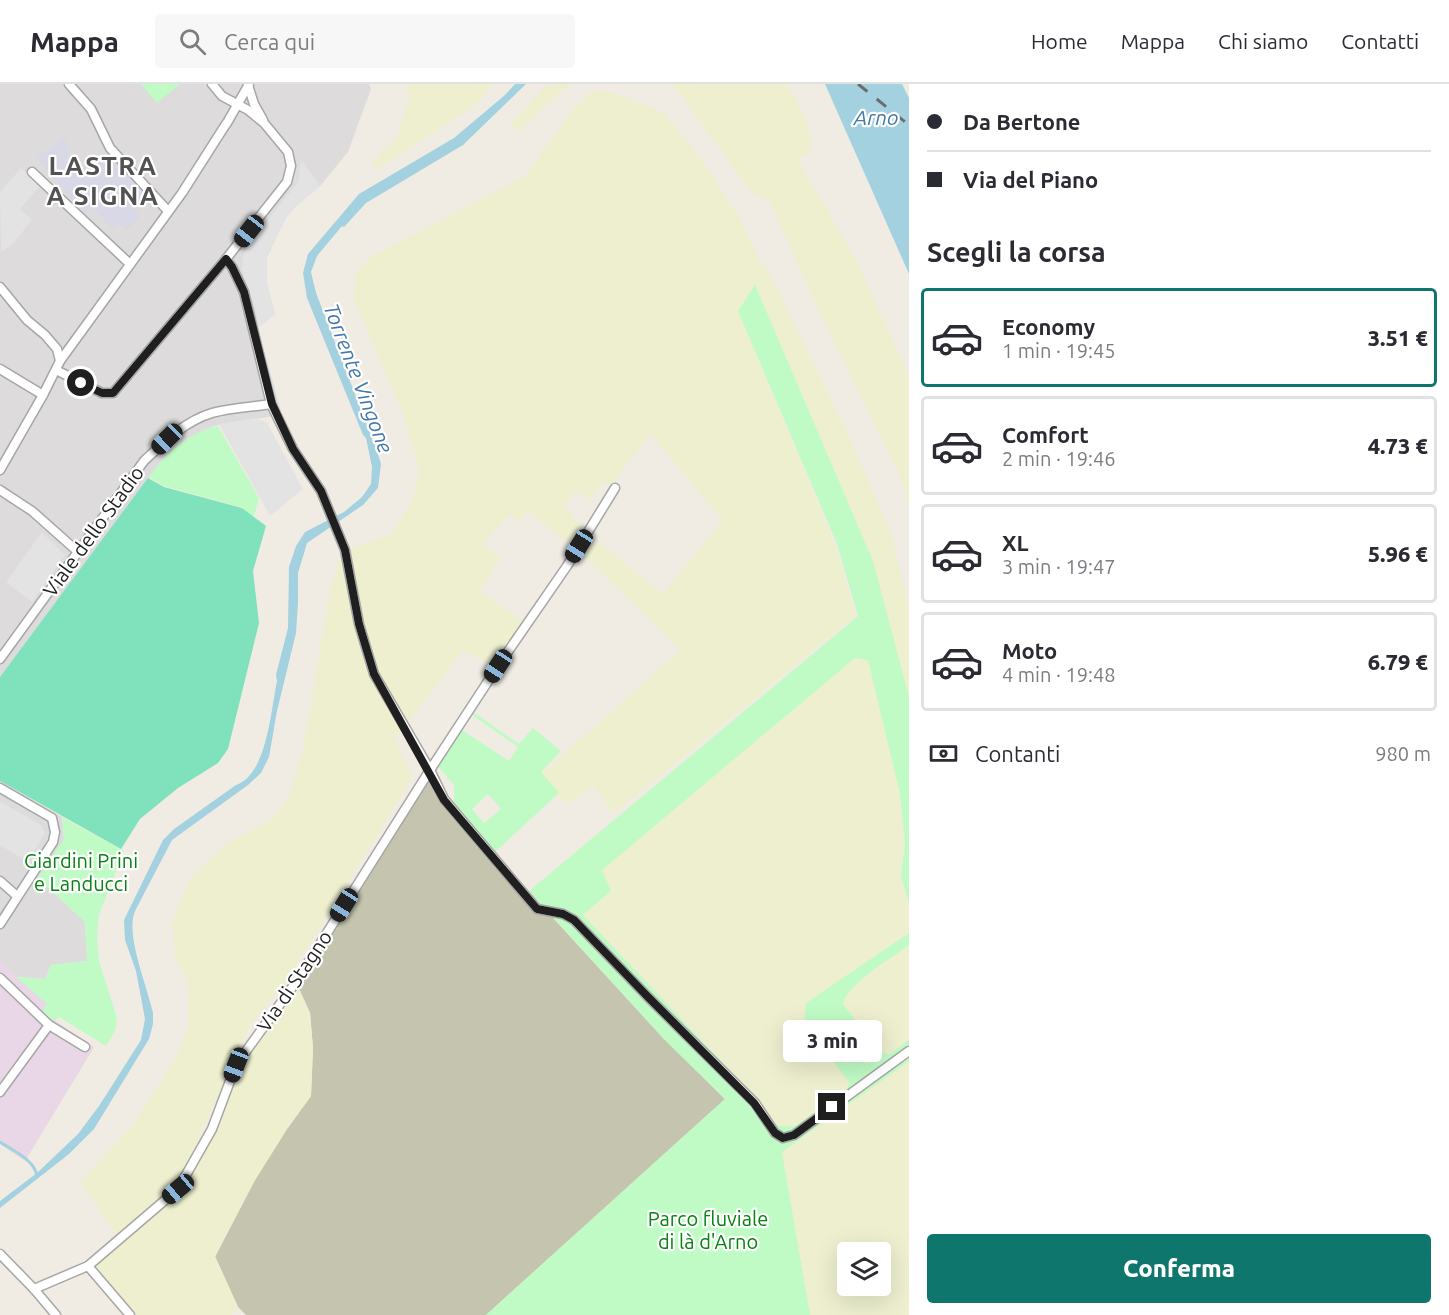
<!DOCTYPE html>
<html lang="it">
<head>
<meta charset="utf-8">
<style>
	body { margin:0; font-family:Ubuntu,sans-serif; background:#f7f7f7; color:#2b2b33; height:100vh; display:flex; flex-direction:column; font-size:22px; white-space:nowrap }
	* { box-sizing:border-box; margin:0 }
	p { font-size:20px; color:#7c7c81 }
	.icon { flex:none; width:33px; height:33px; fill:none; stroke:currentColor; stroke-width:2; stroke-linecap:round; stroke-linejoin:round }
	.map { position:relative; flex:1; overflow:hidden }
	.sheet { display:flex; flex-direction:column; background:#fff; width:540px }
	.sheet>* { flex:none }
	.banner { display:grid; align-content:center; height:132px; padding:0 18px; background:#fff }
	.controls { position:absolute; left:837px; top:1158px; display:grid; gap:12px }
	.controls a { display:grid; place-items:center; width:54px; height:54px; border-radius:6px; background:#fff; box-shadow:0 6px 24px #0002; font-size:30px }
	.end { position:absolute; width:27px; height:27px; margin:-14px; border:8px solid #1f1f1f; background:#fff; box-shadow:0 0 0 3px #fff }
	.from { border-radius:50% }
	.bubble { position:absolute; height:42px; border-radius:6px; background:#fff; box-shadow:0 6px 24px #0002; font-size:20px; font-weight:800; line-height:42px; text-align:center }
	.car { position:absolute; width:18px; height:36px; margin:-18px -9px; border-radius:8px; box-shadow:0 0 4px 2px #0007; background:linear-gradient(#222 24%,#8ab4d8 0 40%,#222 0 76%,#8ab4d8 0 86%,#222 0) }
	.banner b { display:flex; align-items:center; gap:21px; height:57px; font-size:22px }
	.banner b+b { border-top:2px solid #e1e1e2 }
	.banner i { width:15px; height:15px; background:#2b2b33 }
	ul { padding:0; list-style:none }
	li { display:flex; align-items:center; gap:18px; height:99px; margin:0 12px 9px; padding:0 6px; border:3px solid #e1e1e2; border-radius:6px }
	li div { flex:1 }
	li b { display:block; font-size:22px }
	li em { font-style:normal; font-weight:800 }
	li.active { border-color:#0f766e }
	li>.icon { width:54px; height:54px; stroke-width:1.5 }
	h2 { padding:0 18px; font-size:27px; line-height:72px }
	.pay { display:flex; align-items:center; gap:15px; height:66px; padding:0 18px; font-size:22px }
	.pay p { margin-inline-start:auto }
	.primary-button { display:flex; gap:12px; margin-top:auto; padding:12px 18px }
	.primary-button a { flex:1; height:69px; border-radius:6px; background:#0f766e; color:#fff; font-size:24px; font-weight:800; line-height:69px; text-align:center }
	header { display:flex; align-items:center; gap:36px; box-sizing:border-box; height:84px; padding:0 30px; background:#fff; border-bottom:2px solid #e1e1e2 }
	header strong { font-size:28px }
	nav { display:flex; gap:33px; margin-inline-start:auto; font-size:21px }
	.search { width:420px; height:54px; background:#f7f7f7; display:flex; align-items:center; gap:15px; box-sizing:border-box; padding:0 21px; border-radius:6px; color:#7c7c81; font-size:22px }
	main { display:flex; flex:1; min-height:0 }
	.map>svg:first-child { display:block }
</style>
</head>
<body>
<header>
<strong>Mappa</strong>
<div class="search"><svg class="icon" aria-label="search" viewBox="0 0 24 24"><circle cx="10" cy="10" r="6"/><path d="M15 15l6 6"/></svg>Cerca qui</div>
<nav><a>Home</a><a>Mappa</a><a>Chi siamo</a><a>Contatti</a></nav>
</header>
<main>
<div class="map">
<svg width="909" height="1231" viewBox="0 0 909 1231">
	<rect width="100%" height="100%" fill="#f0ece4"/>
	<g fill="#dddbdb">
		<path d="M0 0H369L371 5 348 68 320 102 295 123 286 134 267 173V200L275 230 258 244 282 331 220 340 209 344 165 373 0 593Z"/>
		<path d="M0 697 62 733 64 755 38 794 85 838 87 877 51 881 45 895 16 893 0 877Z"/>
	</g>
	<path fill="#e9d6e6" d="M0 877 48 920 42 928 94 963 25 1077 0 1060Z"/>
	<path fill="#c5c5af" d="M430 686 444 715 663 954 725 1015 486 1231H246L238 1223 215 1173 255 1096 287 1045 311 1012 313 964 310 929 296 898Z"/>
	<g fill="#edefcf" fill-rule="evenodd">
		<path d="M406 0H494L473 23 376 86 372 80 397 53 410 12Z"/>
		<path d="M548 0H570L518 48 511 38Z"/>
		<path d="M669 0H786L796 15 807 39 812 66 798 76 854 172 909 292V424L901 394 820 229 770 118 752 109 674 2Z"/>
		<path d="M593 6 614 9 665 29 709 86 741 137 760 177 770 190 845 344 891 449 909 525V630L752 205 739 230 836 462 856 532 613 730 594 701 567 721 539 692 680 566 583 471 598 457 662 510 723 437 650 349 612 401 604 398 590 415 575 408 564 422 581 443 568 458 528 428 518 437 509 430 482 460 501 474 480 506 522 537 492 582 463 566 395 656 413 693 286 898 250 941 182 1090 151 1125 118 1153 80 1098 135 1038 177 972 189 942 188 899 175 875 172 837 192 791 230 758 269 737 288 716 303 667 328 519 337 479 354 463 390 452 412 418 420 387 403 330 354 215 356 189 371 173 525 92 573 25Z"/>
		<path d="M855 574 868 576 900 710 905 759 901 792 909 819V849L806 919 804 940 849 998 847 1006 795 1042H777L756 1014 583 831 611 807 601 786Z"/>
		<path d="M909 861V956L889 971 876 963 843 920 845 914 858 899Z"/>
		<path d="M296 898 310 929 313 964 311 1012 287 1045 255 1096 215 1172 238 1223 232 1231H130L88 1182 178 1105 212 1045 236 981Z"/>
		<path d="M909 977V1231H810L782 1068ZM848 1168H880V1202H848Z"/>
	</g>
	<g fill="#c0fbc5" fill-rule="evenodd">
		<path d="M141 0H180L157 19Z"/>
		<path d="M755 201 873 477 909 613V819L901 792 905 759 900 710 868 576 855 574 602 786 611 807 583 831 756 1014 777 1042H795L847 1006 849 998 804 940 806 919 909 849V861C892 874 847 900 843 920L876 963 888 971 909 956V977L782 1068 810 1231H486L725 1015 663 954 529 807 858 532 837 460 738 227Z"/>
		<path d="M218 342 259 414 253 436 232 468 244 424 164 402 149 393C164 371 190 347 218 342Z"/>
		<path d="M472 627 519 660 533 644 561 667 541 688 559 709 495 768 454 721V701L435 679ZM472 631 518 663 509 677 462 646ZM488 710 501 725 484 739 472 725Z"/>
		<path d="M62 733 124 767 99 831 97 853 99 877 117 934 115 947 106 962 59 933 55 937 42 928 47 920 16 893 45 895 51 881 87 877 85 838 38 794 64 755Z"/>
	</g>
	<path fill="#7fe2bc" d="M148 394 164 403 242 424 266 442 253 487 259 539 228 665 218 679 178 704 140 735 121 765 0 697V593Z"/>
	<g fill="#e3e3e3">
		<path d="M301 75 320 102 295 123 286 134 267 172V200L275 230 258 244 256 227 242 186 243 173 247 162 298 98Z"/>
		<path d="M21 84 41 101 20 125 32 136 11 162 1 167 0 108Z"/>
		<path d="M258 335 267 339 303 405 270 432 219 340Z"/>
		<path d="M42 448 65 471 32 518 6 498Z"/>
		<path d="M0 717 41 741 45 749 28 778 0 761Z"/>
	</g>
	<path fill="#d8d8e6" d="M64 54 78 88 110 64 148 106 132 124 140 132 127 146 118 139 112 144 92 122 85 129 60 102 37 73Z"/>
	<g fill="#a3d1df">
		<path d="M515 0H526L463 61 366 119 344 143 342 142 317 172 311 188 316 209 377 367 381 380 378 404 363 421 307 459 298 489V519L296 549 277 627 269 673 261 689 248 701 172 756 135 827C125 851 147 901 153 929V940L149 955 94 1045 69 1070 0 1124V1117L37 1089 78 1050 99 1022 141 956 145 935 136 887 125 856 124 836 163 756 174 745 236 701C267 691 271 625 277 597L276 591 288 544 289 483 296 462 305 448 344 428 362 413 371 400 372 383 366 354 363 351 307 214 303 189 308 170 359 110 454 54 505 11Z"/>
		<path d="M825 0H902L909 14V190Z"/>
	</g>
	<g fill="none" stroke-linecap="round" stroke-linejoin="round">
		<path stroke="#a3d1df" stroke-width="3" d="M0 1058C12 1066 35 1076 37 1092"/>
		<defs>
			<g id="street">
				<path d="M69 0 91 25 110 64 168 127"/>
				<path d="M248 1 254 20 263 36"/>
				<path d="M227 39 249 0"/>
				<path d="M32 88 130 180"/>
				<path d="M226 175 232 183 244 208 271 320 293 365 321 407 345 466 359 540 374 590 430 686 444 715 537 825 563 830 574 836 648 913 755 1019 775 1049 783 1054 794 1051 909 967"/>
				<path d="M0 203 27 236 45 251 57 265 60 277 43 311 0 386"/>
				<path d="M60 277 182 109 226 40"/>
				<path d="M0 285 43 311"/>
				<path d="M56 286 102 309H113L226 175 287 98 291 82 288 68 264 39 248 26 222 12 212 0"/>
				<path d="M0 406 32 427 77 467"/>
				<path d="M0 575 144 377C164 358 185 337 212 329 230 324 252 323 271 320"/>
				<path d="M0 704 52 734 55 748 53 758 0 840"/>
				<path d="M0 797 17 812"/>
				<path d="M0 894 49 941 0 1008"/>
				<path d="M49 941 85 963"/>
				<path d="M0 1170 34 1205 56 1231"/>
				<path d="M88 1182 130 1231"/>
				<path d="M34 1205 88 1182 178 1105 212 1045 236 981 296 898 430 686 498 582 567 482 615 404"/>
			</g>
		</defs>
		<use href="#street" stroke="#a6a6a6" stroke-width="11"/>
		<use href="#street" stroke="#fff" stroke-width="8"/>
		<path stroke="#6d6d6d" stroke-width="3" stroke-dasharray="12 12" stroke-linecap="butt" d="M858 0 909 41"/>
	</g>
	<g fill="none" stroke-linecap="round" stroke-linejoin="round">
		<path stroke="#1f1f1f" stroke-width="8" d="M81 299 102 309H113L226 175 232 183 244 208 272 320 293 365 321 407 345 466 359 540 374 590 444 716 537 825 563 830 574 836 648 913 754 1019 775 1049 783 1054 794 1051 832 1023"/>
	</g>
	<g text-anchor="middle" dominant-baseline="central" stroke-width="4.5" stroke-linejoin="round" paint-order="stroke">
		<g font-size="20" fill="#1f1f1f" stroke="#fff">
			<text transform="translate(93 447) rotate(-54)">Viale dello Stadio</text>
			<text transform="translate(294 897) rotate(-56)">Via di Stagno</text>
		</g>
		<g font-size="20" fill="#078212" stroke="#fff">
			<text x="81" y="776">Giardini Prini<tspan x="81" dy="23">e Landucci</tspan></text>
			<text x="708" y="1134">Parco fluviale<tspan x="708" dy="23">di là d'Arno</tspan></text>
		</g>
		<g font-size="21" font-style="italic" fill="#47a" stroke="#fff">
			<text x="876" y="33">Arno</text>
			<text transform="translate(359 294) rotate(69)">Torrente Vingone</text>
		</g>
		<g font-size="26" font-weight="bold" letter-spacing="1.5" fill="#525252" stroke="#fff">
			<text x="103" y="81">LASTRA<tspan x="103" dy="30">A SIGNA</tspan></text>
		</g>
	</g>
</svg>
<div class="controls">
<a><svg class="icon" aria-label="layers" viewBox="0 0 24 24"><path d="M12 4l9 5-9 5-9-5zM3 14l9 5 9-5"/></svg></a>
</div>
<i class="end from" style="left:81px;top:299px"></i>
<i class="end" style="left:832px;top:1023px"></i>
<div class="bubble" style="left:783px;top:936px;width:99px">3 min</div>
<i class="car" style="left:249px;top:147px;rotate:218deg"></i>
<i class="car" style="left:167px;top:355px;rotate:226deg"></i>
<i class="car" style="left:579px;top:462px;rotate:212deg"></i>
<i class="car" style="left:498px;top:582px;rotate:213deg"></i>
<i class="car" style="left:344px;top:821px;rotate:212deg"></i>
<i class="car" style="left:236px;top:981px;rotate:201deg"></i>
<i class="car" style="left:178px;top:1105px;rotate:230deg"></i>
</div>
<section class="sheet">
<div class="banner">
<b><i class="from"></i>Da Bertone</b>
<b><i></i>Via del Piano</b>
</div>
<h2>Scegli la corsa</h2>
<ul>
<li class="active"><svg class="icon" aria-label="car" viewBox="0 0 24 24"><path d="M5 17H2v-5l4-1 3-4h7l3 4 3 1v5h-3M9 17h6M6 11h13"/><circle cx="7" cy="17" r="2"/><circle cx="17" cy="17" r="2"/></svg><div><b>Economy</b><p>1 min · 19:45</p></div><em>3.51 €</em></li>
<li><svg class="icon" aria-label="car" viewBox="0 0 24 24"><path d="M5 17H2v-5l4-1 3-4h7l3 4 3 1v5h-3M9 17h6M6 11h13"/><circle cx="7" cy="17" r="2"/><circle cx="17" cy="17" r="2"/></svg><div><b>Comfort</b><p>2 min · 19:46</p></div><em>4.73 €</em></li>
<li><svg class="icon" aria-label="car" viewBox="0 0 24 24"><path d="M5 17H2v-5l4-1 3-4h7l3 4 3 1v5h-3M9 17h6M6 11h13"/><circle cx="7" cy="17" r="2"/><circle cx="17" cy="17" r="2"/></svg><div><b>XL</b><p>3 min · 19:47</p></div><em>5.96 €</em></li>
<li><svg class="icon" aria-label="car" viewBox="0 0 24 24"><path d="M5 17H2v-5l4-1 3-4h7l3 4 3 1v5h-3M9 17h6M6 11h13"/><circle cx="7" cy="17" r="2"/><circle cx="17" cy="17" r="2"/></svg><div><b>Moto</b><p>4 min · 19:48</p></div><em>6.79 €</em></li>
</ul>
<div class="pay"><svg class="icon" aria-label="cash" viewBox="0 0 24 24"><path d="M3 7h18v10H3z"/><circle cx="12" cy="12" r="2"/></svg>Contanti<p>980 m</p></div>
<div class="primary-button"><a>Conferma</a></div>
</section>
</main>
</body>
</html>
